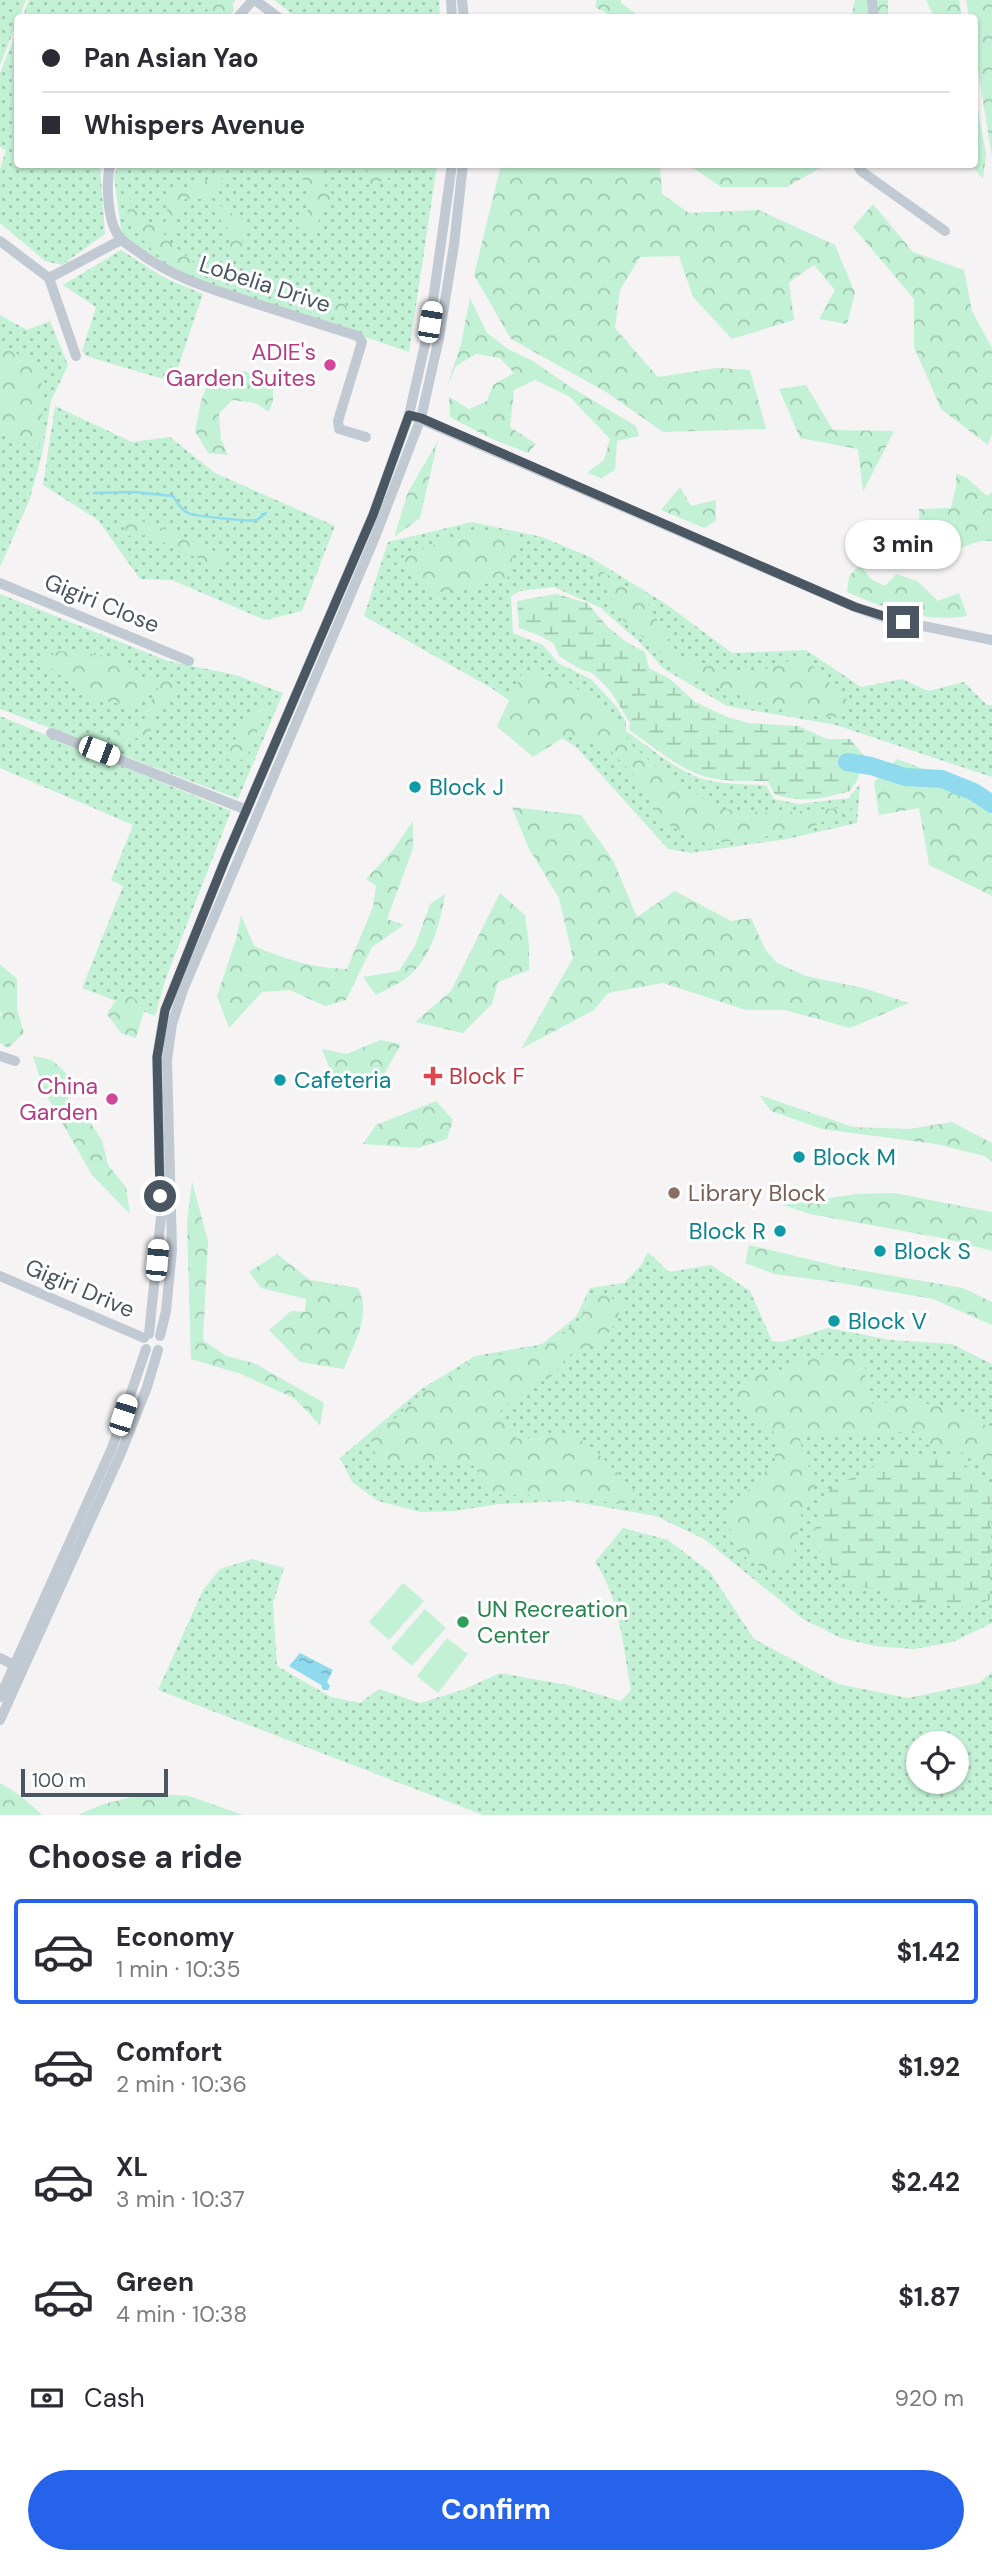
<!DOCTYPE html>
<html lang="en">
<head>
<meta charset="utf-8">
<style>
	body { margin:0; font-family:"DM Sans",sans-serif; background:#f7f7f7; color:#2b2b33; height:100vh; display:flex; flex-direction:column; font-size:26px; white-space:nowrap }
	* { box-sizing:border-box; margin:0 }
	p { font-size:23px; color:#7c7c81 }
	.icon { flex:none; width:38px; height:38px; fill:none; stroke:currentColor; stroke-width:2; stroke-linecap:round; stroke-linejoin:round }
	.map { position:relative; height:1815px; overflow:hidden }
	.panel { display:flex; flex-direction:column; background:#fff; flex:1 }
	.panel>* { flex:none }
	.top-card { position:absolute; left:14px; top:14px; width:964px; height:154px; border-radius:7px; box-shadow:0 2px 5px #0004; display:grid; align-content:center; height:154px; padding:0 28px; background:#fff }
	.tools { position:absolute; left:906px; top:1731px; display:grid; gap:14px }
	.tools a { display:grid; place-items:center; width:63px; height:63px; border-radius:50%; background:#fff; box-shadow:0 2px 5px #0004; font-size:35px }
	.scale { position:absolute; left:21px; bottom:18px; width:147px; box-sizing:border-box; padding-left:7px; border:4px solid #4a5661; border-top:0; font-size:19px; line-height:24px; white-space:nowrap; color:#4a5661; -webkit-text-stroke:5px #fff; paint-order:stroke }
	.end { position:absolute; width:32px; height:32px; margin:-16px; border:9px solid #4a5661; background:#fff; box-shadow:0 0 0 4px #fff }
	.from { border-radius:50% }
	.bubble { position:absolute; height:49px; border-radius:24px; background:#fff; box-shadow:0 2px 5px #0004; font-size:23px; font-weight:700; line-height:49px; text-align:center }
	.car { position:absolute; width:21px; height:42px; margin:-21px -10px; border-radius:9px; box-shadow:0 0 5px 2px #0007; background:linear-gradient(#fff 24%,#345 0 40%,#fff 0 76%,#345 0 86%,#fff 0) }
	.top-card b { display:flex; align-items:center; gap:24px; height:66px; font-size:26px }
	.top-card b+b { border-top:2px solid #e1e1e2 }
	.top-card i { width:18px; height:18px; background:#2b2b33 }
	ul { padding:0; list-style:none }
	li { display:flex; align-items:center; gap:21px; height:105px; margin:0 14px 10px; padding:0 14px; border:4px solid transparent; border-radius:7px }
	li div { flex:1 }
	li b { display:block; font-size:26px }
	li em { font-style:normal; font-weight:700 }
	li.active { border-color:#2563eb }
	li>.icon { width:63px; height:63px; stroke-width:1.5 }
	h2 { padding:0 28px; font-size:32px; line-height:84px }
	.pay { display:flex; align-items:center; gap:18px; height:77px; padding:0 28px; font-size:26px }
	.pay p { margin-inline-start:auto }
	.action { display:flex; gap:14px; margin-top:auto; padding:14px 28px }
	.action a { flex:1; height:80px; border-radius:42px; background:#2563eb; color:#fff; font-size:28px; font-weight:700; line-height:80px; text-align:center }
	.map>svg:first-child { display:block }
</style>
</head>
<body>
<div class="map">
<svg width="992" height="1815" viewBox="0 0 992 1815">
	<defs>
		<pattern id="grass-dots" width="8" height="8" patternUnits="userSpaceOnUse" patternTransform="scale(1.75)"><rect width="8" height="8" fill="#c3f1d5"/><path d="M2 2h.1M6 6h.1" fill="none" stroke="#a0c6b0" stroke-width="1.8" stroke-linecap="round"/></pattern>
		<pattern id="forest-crowns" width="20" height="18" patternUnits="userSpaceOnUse" patternTransform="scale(1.75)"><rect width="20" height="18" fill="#c3f1d5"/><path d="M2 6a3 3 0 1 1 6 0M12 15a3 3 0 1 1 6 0" fill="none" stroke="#a0c6b0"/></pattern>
		<pattern id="wetland-marsh" width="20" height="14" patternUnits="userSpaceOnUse" patternTransform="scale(1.75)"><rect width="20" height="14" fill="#c3f1d5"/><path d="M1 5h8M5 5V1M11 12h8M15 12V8" fill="none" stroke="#a0c6b0"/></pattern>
		<pattern id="water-ripples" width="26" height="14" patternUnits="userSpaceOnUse" patternTransform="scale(1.75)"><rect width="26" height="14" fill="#90daee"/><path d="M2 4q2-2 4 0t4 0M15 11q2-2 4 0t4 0" fill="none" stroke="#78b4c4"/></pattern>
	</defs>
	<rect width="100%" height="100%" fill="#f5f3f3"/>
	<g fill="url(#grass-dots)" fill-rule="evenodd">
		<path d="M0 0H26L0 65Z"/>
		<path d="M29 0H236L220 17 22 18Z"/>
		<path d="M274 0H439L440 17H296Z"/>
		<path d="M17 30 18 164 100 165 105 234 62 265 45 261 0 223V169L6 150 0 147V73Z"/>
		<path d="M119 164 437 165 409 352 183 275 122 237 114 176Z"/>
		<path d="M121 250 165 278 203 294 173 382 86 356 82 351 96 307 63 285Z"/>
		<path d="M0 315 27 330 50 321 68 365 51 401 42 455 29 501 0 567Z"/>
		<path d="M55 406 132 442 170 437 215 473 335 526 302 611 265 620 172 580 140 579 98 520 43 485Z"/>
		<path d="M472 522 542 537 590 557 666 604 732 653 806 650 861 687 902 679 928 691 964 682 987 705H992V777L836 725 727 706 664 669 638 641 601 608 554 587 520 591 511 596 513 633 543 645 558 663 591 679 617 707 626 722V731C649 747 673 768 700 778 720 785 745 784 766 785L774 799 799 804 849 798 860 784 857 823 787 839 691 853 668 849 578 749 493 689 364 616 388 542Z"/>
		<path d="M0 594 168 661 236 675 283 693 238 799 0 709Z"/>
		<path d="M0 716 231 811 166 978 155 1016 82 988 123 886 111 880 133 825 0 768Z"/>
		<path d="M648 1252 669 1272 711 1265 750 1291 772 1341 782 1342 828 1328 891 1340 952 1344 992 1364V1623L953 1642 914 1649 875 1646 841 1638 803 1619 704 1539 656 1516 570 1501 499 1504 455 1511 421 1512 378 1501 352 1482 340 1458 420 1390 475 1356 542 1344 576 1317 590 1288 624 1283 641 1265Z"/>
		<path d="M623 1528 668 1540 710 1572 754 1639 838 1684 908 1698 979 1683 992 1672V1815H483L158 1690 203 1590 220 1569 252 1559 284 1568 273 1603 277 1666 331 1697 360 1703 379 1689 420 1703 465 1689 500 1673 567 1685 621 1701 631 1690C623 1648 620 1598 595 1562ZM919 1743H957V1782H919Z"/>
	</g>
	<g fill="url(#forest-crowns)">
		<path d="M213 0H232L234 11 228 17H204Z"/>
		<path d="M597 0H621V3L640 17H613L595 7Z"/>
		<path d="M855 0H888V17L851 18Z"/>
		<path d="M926 0H959L962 17H934Z"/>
		<path d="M966 0H992V157L975 52V18L969 17Z"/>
		<path d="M975 94 986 154 983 179 971 165 975 164Z"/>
		<path d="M383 164 390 165 395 172 387 180 365 185 368 167Z"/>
		<path d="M765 164 769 167 781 164 825 165 787 187H721L689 165Z"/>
		<path d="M218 165H228C224 178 214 187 212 200L234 215 248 227 243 237 240 258 231 255 229 230 203 199H185L176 216 171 239C160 216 169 212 172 189L188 188 214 177Z"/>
		<path d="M280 165H316L327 190 337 198C323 204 320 213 317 228L308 233 296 226C317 206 309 195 300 170Z"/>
		<path d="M660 165 662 194 689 213 759 210 835 245 855 293 847 324 819 319 835 290 814 265 789 282 794 320 732 339 693 297 679 256 640 257 620 290 615 328 658 377 717 368 750 370 766 429 663 432 606 392 511 339 474 275 501 165Z"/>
		<path d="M123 187 142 219 160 227C169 245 186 254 200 269L179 272C145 244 128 234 123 187Z"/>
		<path d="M873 204 913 252 964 270 972 311 992 348V433L988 445 941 409 914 347V299L853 227Z"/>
		<path d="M470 298 487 333 508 349 533 361 569 386 636 426 639 436 617 441 615 470 601 478 587 473 604 460 610 439 570 397 535 380 514 390 510 427 536 444 528 453 494 440 450 417 449 397 469 409 487 401 493 385 514 373 500 358 476 354 456 366 447 386 461 344Z"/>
		<path d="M328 301H345L347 311C329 316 311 317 296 305Z"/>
		<path d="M0 346 40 364 43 410 39 449 8 436 0 429Z"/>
		<path d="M244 371 273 380V401L269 412 255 403 232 400 219 414 221 439 228 455 208 453 195 431 201 401 210 376Z"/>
		<path d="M806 385 833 430 894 431 863 492 858 449 800 438 779 389Z"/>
		<path d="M438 441 420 518 394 537 408 492Z"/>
		<path d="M956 474 966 477 987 496 992 492V541H981L953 550 939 529 920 545 919 509 951 508 956 487Z"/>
		<path d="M680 487 691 506 716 500V521L704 528 661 510Z"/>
		<path d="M126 516 162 528 226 556 223 570 148 535 124 536Z"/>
		<path d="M467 531 518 536 507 580 430 594 394 561Z"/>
		<path d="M860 565 871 579 885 586 896 574 917 581 938 601 959 593 967 616C926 623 885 609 847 592L849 576Z"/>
		<path d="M593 566 643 596 680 658 748 675 803 656 850 703 835 718 788 712 691 679 623 620Z"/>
		<path d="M59 651 119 657 136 680 158 671 140 708 91 698 41 661Z"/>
		<path d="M523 671 566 680 608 713 633 746 669 778 724 809 773 813 854 807 801 832 707 844 659 820 642 784 609 749 566 736 533 757 497 726Z"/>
		<path d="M168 672 177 688 168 700 156 708 149 737 109 741 119 726 141 727 154 695Z"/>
		<path d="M264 695 269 710 257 729 246 760 226 759 228 745 240 735V724L256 715Z"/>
		<path d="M897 759 992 794V896L929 865 919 808 879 815 874 782Z"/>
		<path d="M512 807 581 815 613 860 637 917 675 891 731 921 751 918 765 949 777 963 806 976 863 988 909 1003 850 1028 785 1010H746L663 983 608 993 594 1010 521 1049 573 958 559 898 528 847Z"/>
		<path d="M413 821V848L387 919 404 925 372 947 346 1000 325 1006 290 990 262 992 229 1028 217 996 236 939 241 915 254 946C285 959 312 968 347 969L373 907 376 886 366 879 393 850Z"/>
		<path d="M500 893 525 915 529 945V970L498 982 492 1004 463 1033 415 1022 451 991Z"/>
		<path d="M445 894C441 919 433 952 414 971 404 982 389 988 376 995L363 977 399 971 415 946 430 904Z"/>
		<path d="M0 964 17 979V1009L24 1033 8 1048 0 1043V1016L2 1015 0 1011Z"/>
		<path d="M130 995 145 1008 136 1038 121 1033 107 1014 114 1003Z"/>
		<path d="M380 1040 401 1044 383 1076 338 1090 322 1049 347 1054Z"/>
		<path d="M33 1056 52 1060 66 1073 65 1095 89 1121 102 1140 108 1165 126 1187 130 1214 92 1175 44 1091Z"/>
		<path d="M759 1095 853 1127 909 1129 952 1122 992 1143V1162L984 1156 936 1144 822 1129 771 1111Z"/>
		<path d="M436 1101 453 1120 447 1139 418 1148 363 1144 376 1125Z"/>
		<path d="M192 1181 208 1241 203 1340 226 1356 254 1363 324 1403 320 1425 294 1398 241 1374 191 1359 187 1223Z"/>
		<path d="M894 1193 992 1212V1251L947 1239 810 1214 783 1205 856 1194Z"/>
		<path d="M749 1245 841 1267 963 1288 992 1302V1325L933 1299 841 1283 774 1274 745 1263Z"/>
		<path d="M277 1254 310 1280 358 1288C372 1315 354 1343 344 1369L300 1362 269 1330 291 1311 305 1312 306 1299 261 1288 249 1272Z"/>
		<path d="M603 1294 622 1303 616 1323 601 1343 574 1351 549 1378 523 1391 500 1411 513 1439 573 1435 595 1450 642 1498 620 1504 575 1497 487 1494 475 1466 422 1462 378 1463 371 1440 426 1390 476 1359 544 1346 578 1322 592 1298Z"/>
		<path d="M826 1354 865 1361 866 1383 872 1404 912 1401 957 1409 992 1429V1475L961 1452 928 1445 912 1430C873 1436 838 1440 799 1434L804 1460 818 1479 802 1511 793 1560 770 1572 740 1554 727 1520 755 1481 774 1463 778 1436 754 1415 740 1410 734 1391 760 1371 780 1370 798 1358Z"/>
		<path d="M0 1783 21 1796 42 1815H0Z"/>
		<path d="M146 1793 189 1796 243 1815H78L101 1805Z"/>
	</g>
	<g fill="url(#wetland-marsh)">
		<path d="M556 594 587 603 607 626 626 642 645 652 649 668 670 679 695 702 727 717 748 723 798 726 827 739H850L864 756 858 779 850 791C820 799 806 803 775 795L768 781C746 781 724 782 703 776 676 767 652 745 629 730L630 723 611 692 594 674 578 668 559 656 554 644 541 636 519 628 517 601Z"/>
		<path d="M891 1455 958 1457 982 1482 992 1486 990 1600 966 1608 936 1604H906L879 1589 851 1587 813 1544 817 1516 833 1484 855 1477Z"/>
	</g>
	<g fill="#c3f1d5">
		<path d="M403 1583 424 1601 389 1640 369 1622Z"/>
		<path d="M425 1609 446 1628 412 1666 391 1648Z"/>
		<path d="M447 1638 468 1654 438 1693 417 1676Z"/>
	</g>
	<path fill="url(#water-ripples)" d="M300 1653 333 1670 327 1682 330 1686 328 1690H323L321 1685 289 1666Z"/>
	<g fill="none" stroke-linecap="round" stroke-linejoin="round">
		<path stroke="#90daee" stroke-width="2.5" d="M94 493 134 492 173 496C177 502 181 510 188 513 194 516 251 522 257 520 258 519 265 514 266 513"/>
		<path stroke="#90daee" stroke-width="18" d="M847 762 871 766 905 777 942 779 974 792 992 804"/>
		<g stroke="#c1cad2" stroke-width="10">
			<path d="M255 0 279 18"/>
			<path d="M451 0 452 18"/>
			<path d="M462 0 464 18"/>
			<path d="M872 0 874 18"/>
			<path d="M237 18 253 0"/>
			<path d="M110 164C106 184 107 222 120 238 124 243 132 247 137 251 174 279 217 291 260 305 292 315 325 326 358 336L362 342 338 421 339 429 366 437"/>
			<path d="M857 164 861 171 945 231"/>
			<path d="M0 241 49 278 121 240"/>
			<path d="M49 278 76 356"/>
			<path d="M415 417 855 607 889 619 992 640"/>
			<path d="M0 583 189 661"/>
			<path d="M51 733 247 810"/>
			<path d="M0 1056 15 1061"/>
			<path d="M0 1276 144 1338"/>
			<path d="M149 1334 161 1217 157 1057 165 1010 225 860 373 515 409 415 430 322 452 164"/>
			<path d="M160 1336 166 1311 172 1250 167 1060 172 1024 183 990 375 537 421 418 439 338 454 245 463 164"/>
			<path d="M0 1658 14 1665"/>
			<path d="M0 1697 112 1448 146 1349"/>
			<path d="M0 1720 121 1453 147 1387 158 1350"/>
		</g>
	</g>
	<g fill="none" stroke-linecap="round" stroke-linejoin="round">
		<path stroke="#4a5661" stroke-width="9" d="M160 1196 157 1057 165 1010 225 860 373 515 409 415 421 418 855 607 903 622"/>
	</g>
	<g fill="#d1479c" stroke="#fff" stroke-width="2.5">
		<circle cx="330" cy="365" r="7"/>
		<circle cx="112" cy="1099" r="7"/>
	</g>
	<g fill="#0f9aa8" stroke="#fff" stroke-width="2.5">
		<circle cx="415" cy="787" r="7"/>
		<circle cx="280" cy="1080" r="7"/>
		<circle cx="799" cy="1157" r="7"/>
		<circle cx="780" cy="1231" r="7"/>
		<circle cx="880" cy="1251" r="7"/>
		<circle cx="834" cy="1321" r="7"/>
	</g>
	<path fill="#e0444e" stroke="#fff" stroke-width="2.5" d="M429.5 1065.5h7v7h7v7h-7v7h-7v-7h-7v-7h7z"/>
	<circle fill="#8d6e63" stroke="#fff" stroke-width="2.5" cx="674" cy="1193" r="7"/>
	<circle fill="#2e9e5b" stroke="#fff" stroke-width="2.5" cx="463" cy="1622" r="7"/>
	<g text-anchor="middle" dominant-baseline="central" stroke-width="6" stroke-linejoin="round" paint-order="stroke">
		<g font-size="23" fill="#4a5661" stroke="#fff">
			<text transform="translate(265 284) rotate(18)">Lobelia Drive</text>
			<text transform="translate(102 603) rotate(22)">Gigiri Close</text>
			<text transform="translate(80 1288) rotate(23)">Gigiri Drive</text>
		</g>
		<g font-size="23" fill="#b23c85" stroke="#fff" text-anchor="end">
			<text x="316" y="352">ADIE's<tspan x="316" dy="26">Garden Suites</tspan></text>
			<text x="98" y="1086">China<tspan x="98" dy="26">Garden</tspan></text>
		</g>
		<g font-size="23" fill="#0d838f" stroke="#fff" text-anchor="start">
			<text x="429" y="787">Block J</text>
			<text x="294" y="1080">Cafeteria</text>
			<text x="813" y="1157">Block M</text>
			<text x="766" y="1231" text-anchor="end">Block R</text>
			<text x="894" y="1251">Block S</text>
			<text x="848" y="1321">Block V</text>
		</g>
		<g font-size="23" fill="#be3a42" stroke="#fff" text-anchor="start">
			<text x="449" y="1076">Block F</text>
		</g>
		<g font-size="23" fill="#785e54" stroke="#fff" text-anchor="start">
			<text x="688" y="1193">Library Block</text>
		</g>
		<g font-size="23" fill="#27864d" stroke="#fff" text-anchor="start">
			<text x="477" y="1609">UN Recreation<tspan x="477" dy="26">Center</tspan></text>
		</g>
	</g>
</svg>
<div class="tools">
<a><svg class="icon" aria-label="locate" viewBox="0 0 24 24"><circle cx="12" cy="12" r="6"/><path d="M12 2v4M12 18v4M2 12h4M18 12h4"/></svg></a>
</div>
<div class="scale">100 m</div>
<i class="end from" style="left:160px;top:1196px"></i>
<i class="end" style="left:903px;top:622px"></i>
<div class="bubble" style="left:845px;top:520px;width:116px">3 min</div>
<i class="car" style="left:430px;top:322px;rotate:9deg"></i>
<i class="car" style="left:99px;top:751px;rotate:111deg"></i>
<i class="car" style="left:157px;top:1260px;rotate:5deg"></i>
<i class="car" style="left:123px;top:1415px;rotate:18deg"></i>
<div class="top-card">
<b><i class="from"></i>Pan Asian Yao</b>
<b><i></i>Whispers Avenue</b>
</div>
</div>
<section class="panel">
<h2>Choose a ride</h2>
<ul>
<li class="active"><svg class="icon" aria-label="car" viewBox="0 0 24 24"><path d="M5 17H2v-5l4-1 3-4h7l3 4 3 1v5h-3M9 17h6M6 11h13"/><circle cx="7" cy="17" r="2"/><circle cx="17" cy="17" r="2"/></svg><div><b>Economy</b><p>1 min · 10:35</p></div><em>$1.42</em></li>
<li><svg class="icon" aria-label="car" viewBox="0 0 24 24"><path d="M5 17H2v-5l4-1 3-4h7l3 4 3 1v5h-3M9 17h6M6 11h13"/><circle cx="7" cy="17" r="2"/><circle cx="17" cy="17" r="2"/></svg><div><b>Comfort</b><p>2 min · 10:36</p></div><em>$1.92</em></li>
<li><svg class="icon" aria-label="car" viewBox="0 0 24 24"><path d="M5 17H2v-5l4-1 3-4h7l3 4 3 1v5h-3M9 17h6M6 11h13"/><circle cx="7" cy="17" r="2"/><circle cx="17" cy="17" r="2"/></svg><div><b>XL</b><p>3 min · 10:37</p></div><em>$2.42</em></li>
<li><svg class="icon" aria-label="car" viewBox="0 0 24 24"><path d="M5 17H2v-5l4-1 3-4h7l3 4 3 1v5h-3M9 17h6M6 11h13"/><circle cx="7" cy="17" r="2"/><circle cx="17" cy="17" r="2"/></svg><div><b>Green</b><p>4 min · 10:38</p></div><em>$1.87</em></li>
</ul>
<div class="pay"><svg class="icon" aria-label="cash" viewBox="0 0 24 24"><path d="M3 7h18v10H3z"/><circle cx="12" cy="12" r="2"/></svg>Cash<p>920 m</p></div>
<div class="action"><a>Confirm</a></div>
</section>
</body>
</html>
